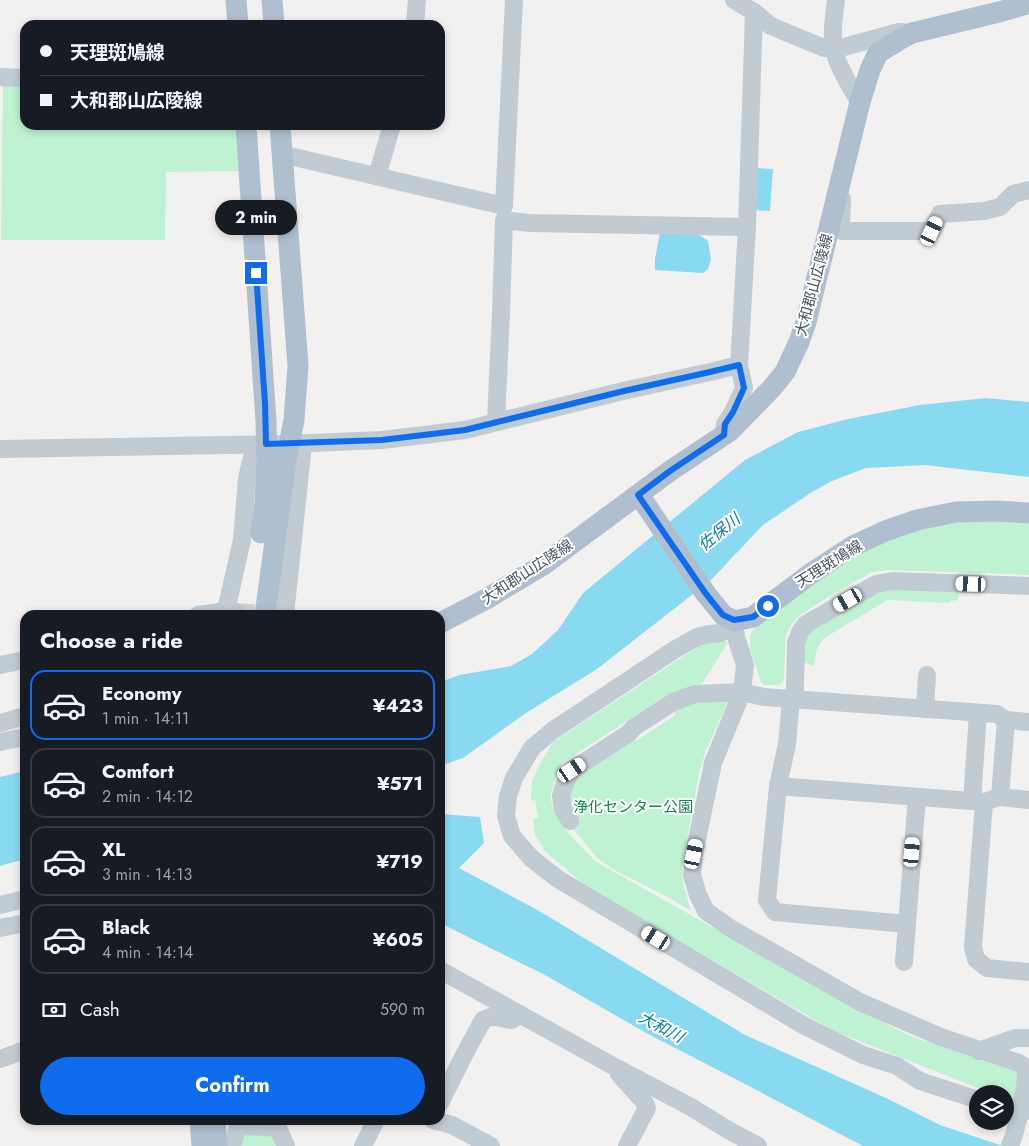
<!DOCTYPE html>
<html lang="en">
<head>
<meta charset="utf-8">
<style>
	body { margin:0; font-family:Jost,"Noto Sans JP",sans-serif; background:#20242c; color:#f1f3f6; height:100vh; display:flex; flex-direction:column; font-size:19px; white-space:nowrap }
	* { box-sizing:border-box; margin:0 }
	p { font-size:16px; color:#9ea1a6 }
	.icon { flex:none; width:28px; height:28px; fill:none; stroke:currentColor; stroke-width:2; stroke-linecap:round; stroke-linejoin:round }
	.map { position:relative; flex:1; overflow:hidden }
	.details { position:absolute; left:20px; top:610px; width:425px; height:515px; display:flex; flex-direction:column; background:#171b24; border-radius:15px; box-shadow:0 2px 8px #0003 }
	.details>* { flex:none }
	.hud { position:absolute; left:20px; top:20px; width:425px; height:110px; border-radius:15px; box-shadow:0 2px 8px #0003; display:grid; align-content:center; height:110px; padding:0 20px; background:#171b24 }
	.fabs { position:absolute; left:969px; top:1085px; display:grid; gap:10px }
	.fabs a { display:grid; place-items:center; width:45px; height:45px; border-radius:50%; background:#171b24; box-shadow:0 2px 8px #0003; font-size:25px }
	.end { position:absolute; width:22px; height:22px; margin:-11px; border:6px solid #106cee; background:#fff; box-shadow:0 0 0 2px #fff }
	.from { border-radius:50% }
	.bubble { position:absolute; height:35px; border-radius:18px; background:#171b24; box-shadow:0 2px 8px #0003; font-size:16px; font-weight:700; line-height:35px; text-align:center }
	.car { position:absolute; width:15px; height:30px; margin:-15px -8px; border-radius:6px; box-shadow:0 0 4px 1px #0007; background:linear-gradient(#fff 24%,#345 0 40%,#fff 0 76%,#345 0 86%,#fff 0) }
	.hud b { display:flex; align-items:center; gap:18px; height:48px; font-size:19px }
	.hud b+b { border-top:1px solid #363941 }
	.hud i { width:12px; height:12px; background:#f1f3f6 }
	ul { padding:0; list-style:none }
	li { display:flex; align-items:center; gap:15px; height:70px; margin:0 10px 8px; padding:0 10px; border:2px solid #363941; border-radius:15px }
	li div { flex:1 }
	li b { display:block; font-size:19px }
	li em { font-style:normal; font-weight:700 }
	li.current { border-color:#106cee }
	li>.icon { width:45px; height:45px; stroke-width:1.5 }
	h2 { padding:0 20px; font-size:22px; line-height:60px }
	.pay { display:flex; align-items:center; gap:12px; height:55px; padding:0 20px; font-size:19px }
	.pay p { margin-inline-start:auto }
	.cta { display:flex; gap:10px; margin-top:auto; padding:10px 20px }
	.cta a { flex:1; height:58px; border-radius:30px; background:#106cee; color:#fff; font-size:20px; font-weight:700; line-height:58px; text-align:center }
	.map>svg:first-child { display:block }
</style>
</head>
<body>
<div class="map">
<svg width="1029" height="1146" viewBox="0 0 1029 1146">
	<rect width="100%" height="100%" fill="#f3f1f0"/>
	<g fill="#bef2d3">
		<path d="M3 83 25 85V125H238L244 171 166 172 165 240H1Z"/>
		<path d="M1029 518V575L890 570 872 572 845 587 800 615 792 624 786 634 784 678 783 682 779 685H764L761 682 750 649V635L757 623 823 572 882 540 947 521Z"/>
		<path d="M959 587 958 600 951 601 949 603 887 600 823 639 816 651 814 666 803 662 804 642 810 629 879 589Z"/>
		<path d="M711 638 728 642 702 684 694 685 667 695 562 763C558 773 552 785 551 797 551 820 581 845 595 861L857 1009 910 1036 961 1053 1017 1068V1103L1005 1098V1094H993L834 1031 588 888 545 851 535 835 533 819 538 818 535 800 531 801 532 781 540 764 553 742Z"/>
		<path d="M729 699 705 753 699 774 682 866 683 884 691 911 668 897 618 872 597 858 585 843 569 824 566 808 568 784 632 734 636 741 676 715 672 708 687 701Z"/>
		<path d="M245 1130 269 1131 277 1146H237Z"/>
	</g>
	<g fill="#89d9f1">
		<path d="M755 168 773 169 770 211 752 210Z"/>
		<path d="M660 232 698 234 708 241 711 259 708 269 703 273 655 270V259Z"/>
		<path d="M986 398 1029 402V477L925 465 866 468 832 481 812 492 763 525 711 580 597 669 526 713 463 758 440 766V682L460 675 511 666 532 654 558 630 583 593 745 460 798 432 848 419 920 405Z"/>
		<path d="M25 771V859L0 866V777Z"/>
		<path d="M440 814 480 817 484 843 459 868 541 912 745 1035 886 1098 940 1125 1003 1146H863L747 1085 648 1034 545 975 440 923Z"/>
	</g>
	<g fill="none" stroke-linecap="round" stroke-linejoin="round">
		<path stroke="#d1d1d3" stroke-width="18" stroke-dasharray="18 9" stroke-linecap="butt" d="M236 612 270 615"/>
		<g stroke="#c1cbd3" stroke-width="18">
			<path d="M734 0 754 12 771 26 824 48H840L899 32 909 33"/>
			<path d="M836 0C834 16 831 34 834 50 837 64 852 91 860 102"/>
			<path d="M415 25 417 0"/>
			<path d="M0 77 25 78"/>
			<path d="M281 154 504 206 514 0"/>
			<path d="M377 176 392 125"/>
			<path d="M842 199 841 231H932L940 214 984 211 1000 207 1013 194 1029 190"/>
			<path d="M496 422 501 312 504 220 529 223 747 227"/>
			<path d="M724 433 725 424 733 412 744 388 739 365 747 227 754 12"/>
			<path d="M0 449 289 444 382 440 465 430 623 391 710 372 739 365"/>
			<path d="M198 615 226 611 236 612"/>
			<path d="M225 615 242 540 247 478 252 457 266 445"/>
			<path d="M285 615 302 454 289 444"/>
			<path d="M734 621 721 633 709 634 697 637 674 650 552 731 532 748 514 778 508 796 506 816 512 836 532 859 558 879 803 1025 863 1055 897 1066 920 1081 978 1100"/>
			<path d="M734 621 736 637 745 665 742 692 713 763 694 854 692 875 698 895 706 911 730 928 860 1002 941 1037 1019 1063C1020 1064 1025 1067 1025 1068 1029 1083 1016 1130 1010 1146"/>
			<path d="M0 665 25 660"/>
			<path d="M925 709 927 675"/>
			<path d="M0 723 25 716"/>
			<path d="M0 742 25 737"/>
			<path d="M778 786 984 802 1000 797 1029 800"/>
			<path d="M1000 797 1006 720"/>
			<path d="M972 801 978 713"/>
			<path d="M984 802 973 947 976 959 987 968 1029 972"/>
			<path d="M570 821 563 810 561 796 565 783 572 770 629 733 633 728 673 702 695 694 742 692 764 697 997 714 1006 720 1029 722"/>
			<path d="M0 905 25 899"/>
			<path d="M907 924 775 912 767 900 778 786 787 744 790 710 795 688 796 643 800 632 806 624 876 584 893 581 1029 586"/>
			<path d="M0 928 25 923"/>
			<path d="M904 962 917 797"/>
			<path d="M440 970 615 1067 689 1106 730 1131 758 1146"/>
			<path d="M979 1051 1015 1038H1029"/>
			<path d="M0 1059 25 1050"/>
			<path d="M619 1074 645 1103 647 1108 627 1146"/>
			<path d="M440 1103 464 1055 483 1020C487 1018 492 1016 496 1017 510 1018 507 1025 520 1014"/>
			<path d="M1005 1106 1011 1108 1022 1113"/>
			<path d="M433 1120 452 1125 491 1146"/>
			<path d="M238 1128 246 1126 278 1128 286 1146"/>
			<path d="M232 1146 240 1120"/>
			<path d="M363 1146 376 1120"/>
		</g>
		<g stroke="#afbfd0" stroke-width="21">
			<path d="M236 0 238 25"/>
			<path d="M272 0 274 25"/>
			<path d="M246 125 266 421 267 460 265 503 261 533"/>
			<path d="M639 495 706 594 723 615 734 621 753 617 813 572 853 546 885 531 917 520 956 512 996 511 1029 513"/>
			<path d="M265 615 286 460 294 420 298 366 280 125"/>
			<path d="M440 623 488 598 543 565 670 471 730 431 772 388 785 372 799 342 806 322 860 102 870 70 878 53 899 40 912 33 999 12 1023 5 1029 2"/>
			<path d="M200 1120 202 1146"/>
			<path d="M215 1120 217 1146"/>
		</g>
	</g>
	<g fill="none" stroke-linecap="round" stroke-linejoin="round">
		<path stroke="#106cee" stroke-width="6" d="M256 273 265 403 266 444 382 440 465 430 624 391 710 372 739 365 744 388 733 412 725 424 724 435 670 471 638 495 706 594 723 615 734 620 753 617 768 606"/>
	</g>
	<g text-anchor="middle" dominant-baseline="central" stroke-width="4" stroke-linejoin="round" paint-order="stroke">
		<g font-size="15" fill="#47535f" stroke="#fff">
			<text transform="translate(814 285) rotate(-75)">大和郡山広陵線</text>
			<text transform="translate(829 564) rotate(-32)">天理斑鳩線</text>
			<text transform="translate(527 572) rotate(-33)">大和郡山広陵線</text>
		</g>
		<g font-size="15" fill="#13864f" stroke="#fff">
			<text x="633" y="807">浄化センター公園</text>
		</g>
		<g font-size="16" font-style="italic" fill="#0680a4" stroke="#fff">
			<text transform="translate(719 532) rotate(-39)">佐保川</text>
			<text transform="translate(661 1027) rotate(28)">大和川</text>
		</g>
	</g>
</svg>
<div class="fabs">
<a><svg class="icon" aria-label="layers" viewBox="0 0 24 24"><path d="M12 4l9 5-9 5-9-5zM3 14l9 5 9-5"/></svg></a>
</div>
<i class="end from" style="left:768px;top:606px"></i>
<i class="end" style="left:256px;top:273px"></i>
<div class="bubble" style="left:215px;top:200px;width:82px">2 min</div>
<i class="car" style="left:932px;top:231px;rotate:25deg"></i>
<i class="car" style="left:971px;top:584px;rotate:272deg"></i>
<i class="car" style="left:848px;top:600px;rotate:240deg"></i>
<i class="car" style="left:572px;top:770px;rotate:56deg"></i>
<i class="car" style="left:912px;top:852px;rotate:5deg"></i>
<i class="car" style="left:694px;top:854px;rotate:12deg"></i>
<i class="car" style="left:656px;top:938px;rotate:301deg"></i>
<div class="hud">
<b><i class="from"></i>天理斑鳩線</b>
<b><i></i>大和郡山広陵線</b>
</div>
<section class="details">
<h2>Choose a ride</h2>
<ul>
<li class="current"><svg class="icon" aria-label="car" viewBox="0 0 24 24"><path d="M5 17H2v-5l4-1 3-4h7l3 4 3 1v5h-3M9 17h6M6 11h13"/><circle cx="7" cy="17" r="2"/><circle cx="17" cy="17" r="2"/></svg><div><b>Economy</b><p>1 min · 14:11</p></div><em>¥423</em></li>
<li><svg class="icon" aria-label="car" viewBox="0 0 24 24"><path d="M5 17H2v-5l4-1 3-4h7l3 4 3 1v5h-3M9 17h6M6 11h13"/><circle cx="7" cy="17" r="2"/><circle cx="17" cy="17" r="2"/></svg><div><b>Comfort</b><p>2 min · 14:12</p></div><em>¥571</em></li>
<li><svg class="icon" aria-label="car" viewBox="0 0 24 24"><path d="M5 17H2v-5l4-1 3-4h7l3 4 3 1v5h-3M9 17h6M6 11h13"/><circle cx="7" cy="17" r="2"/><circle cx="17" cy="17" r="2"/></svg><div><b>XL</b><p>3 min · 14:13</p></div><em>¥719</em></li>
<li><svg class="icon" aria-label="car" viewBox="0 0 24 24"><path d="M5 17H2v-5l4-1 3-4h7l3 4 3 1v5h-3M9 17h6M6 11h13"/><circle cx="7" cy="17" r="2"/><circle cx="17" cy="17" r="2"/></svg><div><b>Black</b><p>4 min · 14:14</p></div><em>¥605</em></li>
</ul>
<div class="pay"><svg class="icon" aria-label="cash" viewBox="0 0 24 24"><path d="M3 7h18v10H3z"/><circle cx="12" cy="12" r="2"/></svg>Cash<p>590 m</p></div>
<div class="cta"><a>Confirm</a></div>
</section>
</div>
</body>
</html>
